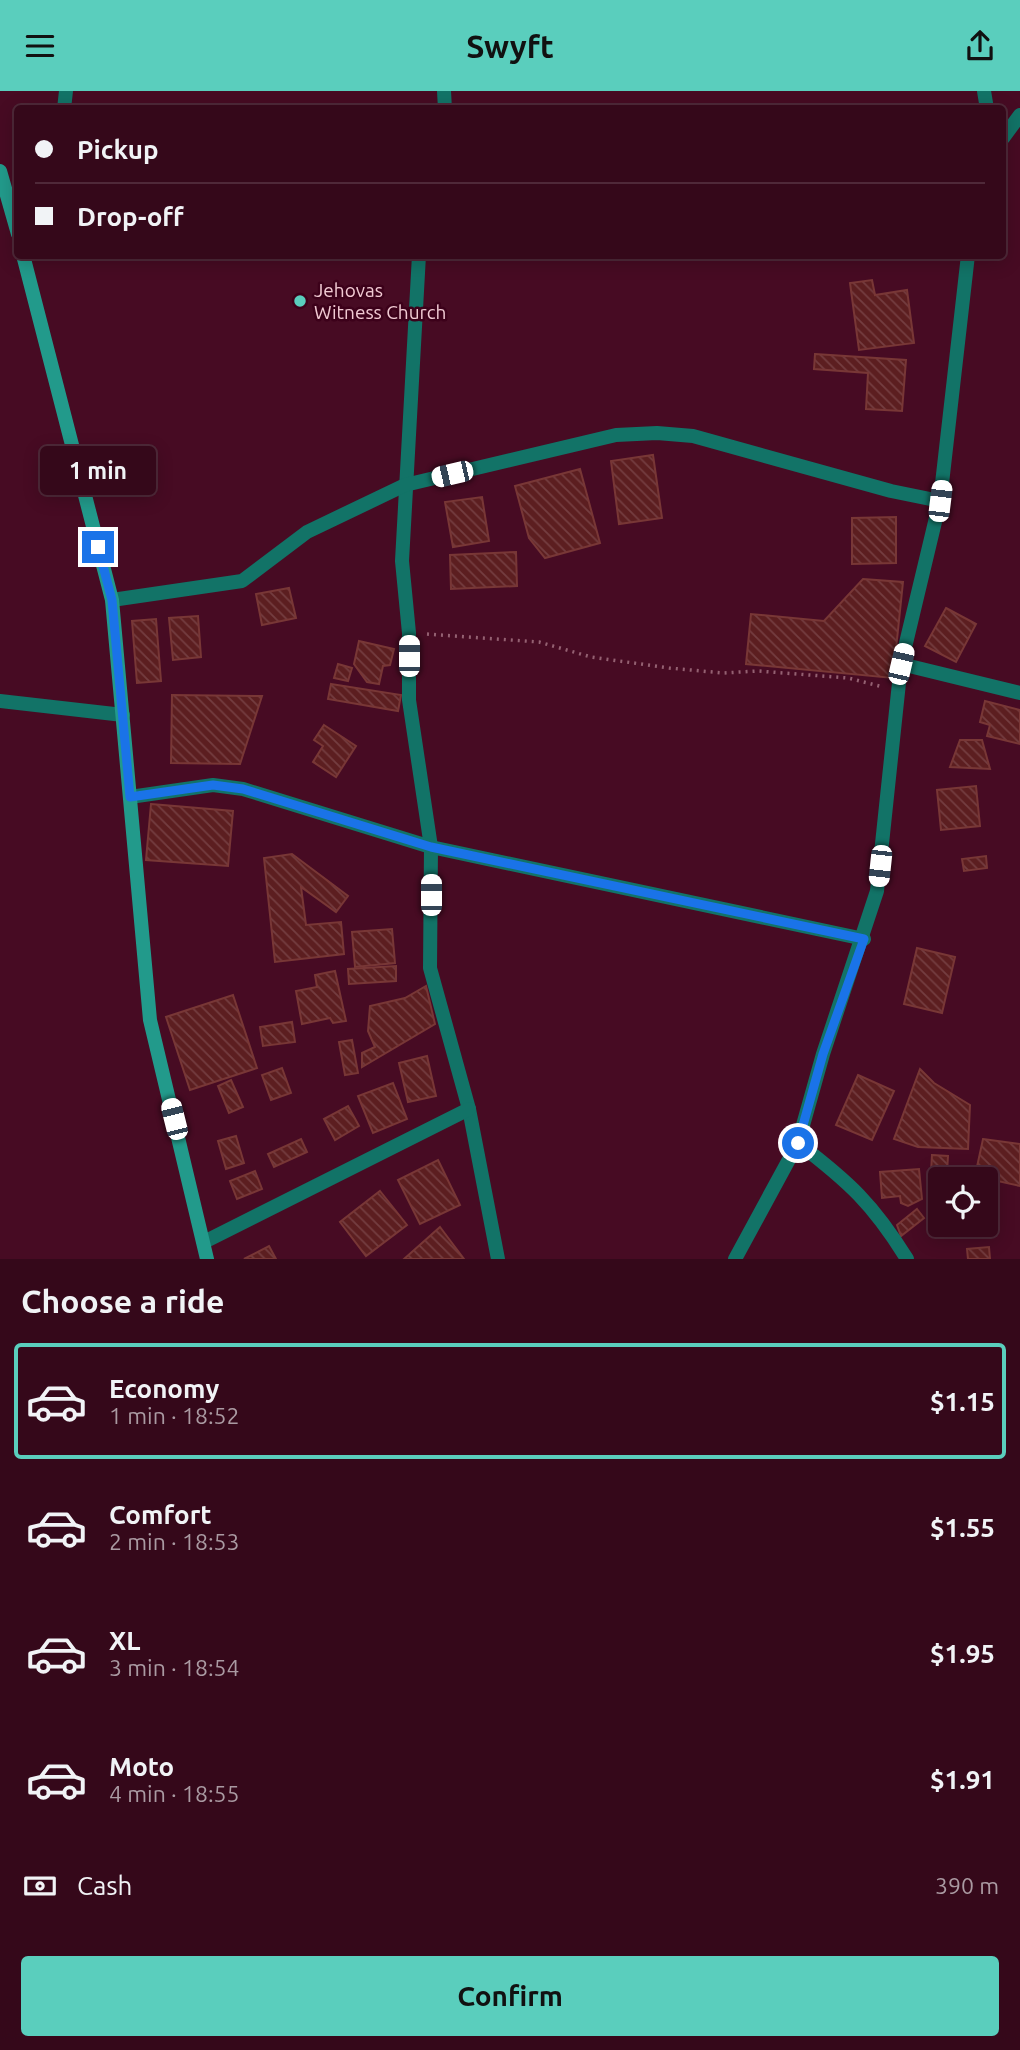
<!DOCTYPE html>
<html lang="en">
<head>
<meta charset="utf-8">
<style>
	body { margin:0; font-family:Ubuntu,sans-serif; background:#401627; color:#f1f3f6; height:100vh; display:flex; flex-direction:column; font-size:26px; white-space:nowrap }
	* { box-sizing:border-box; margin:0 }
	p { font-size:23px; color:#aa9aa2 }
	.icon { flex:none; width:38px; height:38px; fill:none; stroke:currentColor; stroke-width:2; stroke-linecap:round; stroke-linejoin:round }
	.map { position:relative; height:1168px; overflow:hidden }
	.drawer { display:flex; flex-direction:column; background:#35081a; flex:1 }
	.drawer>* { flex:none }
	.banner { position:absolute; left:14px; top:14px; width:992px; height:154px; border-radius:7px; box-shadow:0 4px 18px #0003,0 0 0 2px #4f2939; display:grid; align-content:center; height:154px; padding:0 21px; background:#35081a }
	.fabs { position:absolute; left:928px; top:1076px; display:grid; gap:14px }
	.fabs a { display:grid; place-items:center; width:70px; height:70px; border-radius:7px; background:#35081a; box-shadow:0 4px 18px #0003,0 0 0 2px #4f2939; font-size:35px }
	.end { position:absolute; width:32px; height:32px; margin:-16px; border:9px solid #1a73e8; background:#fff; box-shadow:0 0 0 4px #fff }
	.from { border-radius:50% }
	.bubble { position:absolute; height:49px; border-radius:7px; background:#35081a; box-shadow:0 4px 18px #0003,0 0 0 2px #4f2939; font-size:23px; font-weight:700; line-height:49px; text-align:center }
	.car { position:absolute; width:21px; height:42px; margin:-21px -10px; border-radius:9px; box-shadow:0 0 5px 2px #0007; background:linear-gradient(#fff 24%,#345 0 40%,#fff 0 76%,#345 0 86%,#fff 0) }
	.banner b { display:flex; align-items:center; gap:24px; height:66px; font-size:26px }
	.banner b+b { border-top:2px solid #4f2939 }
	.banner i { width:18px; height:18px; background:#f1f3f6 }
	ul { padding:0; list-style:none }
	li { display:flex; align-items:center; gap:21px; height:116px; margin:0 14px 10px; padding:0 7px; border:4px solid transparent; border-radius:7px }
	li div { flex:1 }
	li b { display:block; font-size:26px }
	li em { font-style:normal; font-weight:700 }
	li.selected { border-color:#5acebd }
	li>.icon { width:63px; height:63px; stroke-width:1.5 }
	h2 { padding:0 21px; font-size:32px; line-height:84px }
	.pay { display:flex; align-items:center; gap:18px; height:77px; padding:0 21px; font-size:26px }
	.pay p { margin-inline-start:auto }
	.button { display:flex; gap:14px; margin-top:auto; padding:14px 21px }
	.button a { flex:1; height:80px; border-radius:7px; background:#5acebd; color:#111; font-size:28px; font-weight:700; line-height:80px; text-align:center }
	header { display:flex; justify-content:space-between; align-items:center; height:91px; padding:0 21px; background:#5acebd; color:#111; font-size:32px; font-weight:700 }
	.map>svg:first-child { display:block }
</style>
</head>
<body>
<header><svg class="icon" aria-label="menu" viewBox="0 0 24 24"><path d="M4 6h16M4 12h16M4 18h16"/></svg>Swyft<svg class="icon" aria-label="share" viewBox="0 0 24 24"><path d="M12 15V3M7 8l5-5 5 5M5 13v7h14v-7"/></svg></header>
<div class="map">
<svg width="1020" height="1168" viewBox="0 0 1020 1168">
	<defs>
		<pattern id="building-back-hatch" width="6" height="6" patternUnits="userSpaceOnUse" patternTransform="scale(1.75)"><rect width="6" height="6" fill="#5c1e20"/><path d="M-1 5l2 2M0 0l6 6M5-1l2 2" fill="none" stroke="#743d40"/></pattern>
	</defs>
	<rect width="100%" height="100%" fill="#470b23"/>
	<g fill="url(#building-back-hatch)" stroke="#783736" stroke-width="2">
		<path d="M872 189 875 204 907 199 914 252 859 259 850 192Z"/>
		<path d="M815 263 906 269 902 320 866 318 868 282 814 278Z"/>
		<path d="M653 364 662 427 619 433 611 370Z"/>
		<path d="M580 378 600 452 545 467 529 447 515 395Z"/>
		<path d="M482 406 489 450 453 456 445 411Z"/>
		<path d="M896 426V472L852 473V427Z"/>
		<path d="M516 461 517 495 451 498 450 464Z"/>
		<path d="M863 488 903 491 893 587 746 573 751 523 824 530Z"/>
		<path d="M289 497 296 527 262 534 256 503Z"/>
		<path d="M946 517 976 533 956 571 925 555Z"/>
		<path d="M198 525 201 566 173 569 169 527Z"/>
		<path d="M156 528 161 590 137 592 132 530Z"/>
		<path d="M359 550 394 558 390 574 383 575 379 593 367 591 354 573Z"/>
		<path d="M338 573 352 577 348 590 334 587Z"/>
		<path d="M331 593 401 604 398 620 328 608Z"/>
		<path d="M172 604 262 605 240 673 171 672Z"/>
		<path d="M985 610 1020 619V653L987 645 990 634 980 631Z"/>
		<path d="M324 634 356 655 336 686 313 671 323 655 314 649Z"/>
		<path d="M960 649H982L990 678 950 676Z"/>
		<path d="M976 695 980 735 941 739 937 699Z"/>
		<path d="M151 713 233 720 228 775 146 769Z"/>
		<path d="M292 763 348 805 336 821 301 796 306 834 341 831 344 863 275 871 264 767Z"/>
		<path d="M986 765 987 777 964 780 962 768Z"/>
		<path d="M392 838 395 872 355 876 352 841Z"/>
		<path d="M917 857 955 866 942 922 904 913Z"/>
		<path d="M396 875V890L349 893 348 878Z"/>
		<path d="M335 880 346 930 333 932 330 927 302 933 296 900 317 896 315 884Z"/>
		<path d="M426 895 435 933 362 976V962L375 956 368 940 370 915 405 907Z"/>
		<path d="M233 904 257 977 190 999 166 926Z"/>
		<path d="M292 931 295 951 263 955 260 936Z"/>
		<path d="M352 949 358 982 345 984 339 951Z"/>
		<path d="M427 965 436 1005 408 1011 399 972Z"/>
		<path d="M282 977 291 1002 271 1009 262 984Z"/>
		<path d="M920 978 934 992 970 1014 968 1058 918 1056 894 1048Z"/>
		<path d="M858 984 894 1000 872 1049 836 1034Z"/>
		<path d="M231 989 243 1016 229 1022 218 995Z"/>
		<path d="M393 992 407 1028 373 1042 358 1005Z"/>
		<path d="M348 1015 359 1035 335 1049 324 1028Z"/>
		<path d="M236 1045 244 1072 226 1078 218 1050Z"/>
		<path d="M301 1048 307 1061 274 1076 268 1063Z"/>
		<path d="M983 1048 1020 1053V1095L975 1085Z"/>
		<path d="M932 1064 948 1065 947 1082 931 1081Z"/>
		<path d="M438 1069 460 1114 420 1133 398 1089Z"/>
		<path d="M919 1078 922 1108 908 1115 901 1112 900 1105 882 1107 880 1081Z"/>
		<path d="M255 1080 262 1098 237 1108 230 1090Z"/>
		<path d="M380 1100 407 1134 366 1165 340 1131Z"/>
		<path d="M917 1118 924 1127 901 1145 897 1134Z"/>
		<path d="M440 1136 464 1168H404Z"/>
		<path d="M269 1155 276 1168H244Z"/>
		<path d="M989 1156 990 1168H968L967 1158Z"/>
	</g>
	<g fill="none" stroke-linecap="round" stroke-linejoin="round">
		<path stroke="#946172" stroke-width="3.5" stroke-dasharray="2 5" stroke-linecap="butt" d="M427 543 539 551 591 566 669 577 723 582 758 580 848 587 883 596"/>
		<g stroke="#127367" stroke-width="14">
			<path d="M444 0 445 18"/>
			<path d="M984 0 987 18"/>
			<path d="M64 18 66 0"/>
			<path d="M1003 47 1020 24"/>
			<path d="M419 164 402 470 409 542V609L431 756 430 877 469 1018 498 1168"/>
			<path d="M112 509 242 490 307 441 405 394 616 344 657 342 693 345 891 400 940 410"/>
			<path d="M901 573 1020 602"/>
			<path d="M0 610 123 624"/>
			<path d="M130 706 213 694 243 698 431 756 864 848"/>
			<path d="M798 1052C849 1091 873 1113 907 1168"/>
			<path d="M204 1151 469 1018"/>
			<path d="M735 1168 798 1052 823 963 877 800 901 573 940 410 968 164"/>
		</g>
		<g stroke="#229a8b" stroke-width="14">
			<path d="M0 80 18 143"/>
			<path d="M23 164 112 509 150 929 207 1168"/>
		</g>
	</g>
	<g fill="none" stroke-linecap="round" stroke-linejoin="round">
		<path stroke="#1a73e8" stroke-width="9" d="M98 456 112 509 130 706 213 694 243 698 431 756 864 848 823 963 798 1052"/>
	</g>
	<circle fill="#5acebd" stroke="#3c011a" stroke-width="2.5" cx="300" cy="210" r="7"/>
	<g text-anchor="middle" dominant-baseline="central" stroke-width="5" stroke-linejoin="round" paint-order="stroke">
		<g font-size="19" fill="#f1cad3" stroke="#3c011a" text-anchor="start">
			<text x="314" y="199">Jehovas<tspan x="314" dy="22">Witness Church</tspan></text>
		</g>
	</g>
</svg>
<div class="fabs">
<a><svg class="icon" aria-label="locate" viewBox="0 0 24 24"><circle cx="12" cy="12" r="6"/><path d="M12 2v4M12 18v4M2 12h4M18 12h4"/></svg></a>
</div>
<i class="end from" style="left:798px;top:1052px"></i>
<i class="end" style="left:98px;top:456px"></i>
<div class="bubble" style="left:40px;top:355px;width:116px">1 min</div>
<i class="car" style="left:452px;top:383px;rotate:257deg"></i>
<i class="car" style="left:940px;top:410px;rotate:7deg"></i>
<i class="car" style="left:409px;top:565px;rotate:0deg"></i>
<i class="car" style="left:901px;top:573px;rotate:13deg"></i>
<i class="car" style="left:880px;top:775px;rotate:186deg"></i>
<i class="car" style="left:431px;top:804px;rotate:0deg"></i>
<i class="car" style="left:174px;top:1028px;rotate:346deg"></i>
<div class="banner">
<b><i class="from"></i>Pickup</b>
<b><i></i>Drop-off</b>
</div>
</div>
<section class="drawer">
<h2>Choose a ride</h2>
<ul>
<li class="selected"><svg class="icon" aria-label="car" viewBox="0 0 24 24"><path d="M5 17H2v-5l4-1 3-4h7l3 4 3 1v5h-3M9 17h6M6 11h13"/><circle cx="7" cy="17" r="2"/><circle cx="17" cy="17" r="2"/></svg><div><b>Economy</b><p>1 min · 18:52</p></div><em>$1.15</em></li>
<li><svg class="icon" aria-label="car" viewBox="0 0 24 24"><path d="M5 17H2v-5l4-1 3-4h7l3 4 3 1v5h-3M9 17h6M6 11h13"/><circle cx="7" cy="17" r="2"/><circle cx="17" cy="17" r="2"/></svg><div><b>Comfort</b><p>2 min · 18:53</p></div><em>$1.55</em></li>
<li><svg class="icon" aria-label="car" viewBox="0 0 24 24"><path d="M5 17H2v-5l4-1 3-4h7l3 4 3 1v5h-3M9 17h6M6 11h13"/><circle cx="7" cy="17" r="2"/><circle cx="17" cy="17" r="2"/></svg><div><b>XL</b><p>3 min · 18:54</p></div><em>$1.95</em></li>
<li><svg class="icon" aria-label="car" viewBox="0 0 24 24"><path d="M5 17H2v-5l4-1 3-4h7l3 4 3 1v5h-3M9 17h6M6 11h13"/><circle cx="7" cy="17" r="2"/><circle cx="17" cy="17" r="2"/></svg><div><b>Moto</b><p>4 min · 18:55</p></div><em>$1.91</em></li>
</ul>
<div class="pay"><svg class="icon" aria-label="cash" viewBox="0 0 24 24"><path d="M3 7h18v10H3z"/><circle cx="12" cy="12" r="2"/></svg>Cash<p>390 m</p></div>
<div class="button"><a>Confirm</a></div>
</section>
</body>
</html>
